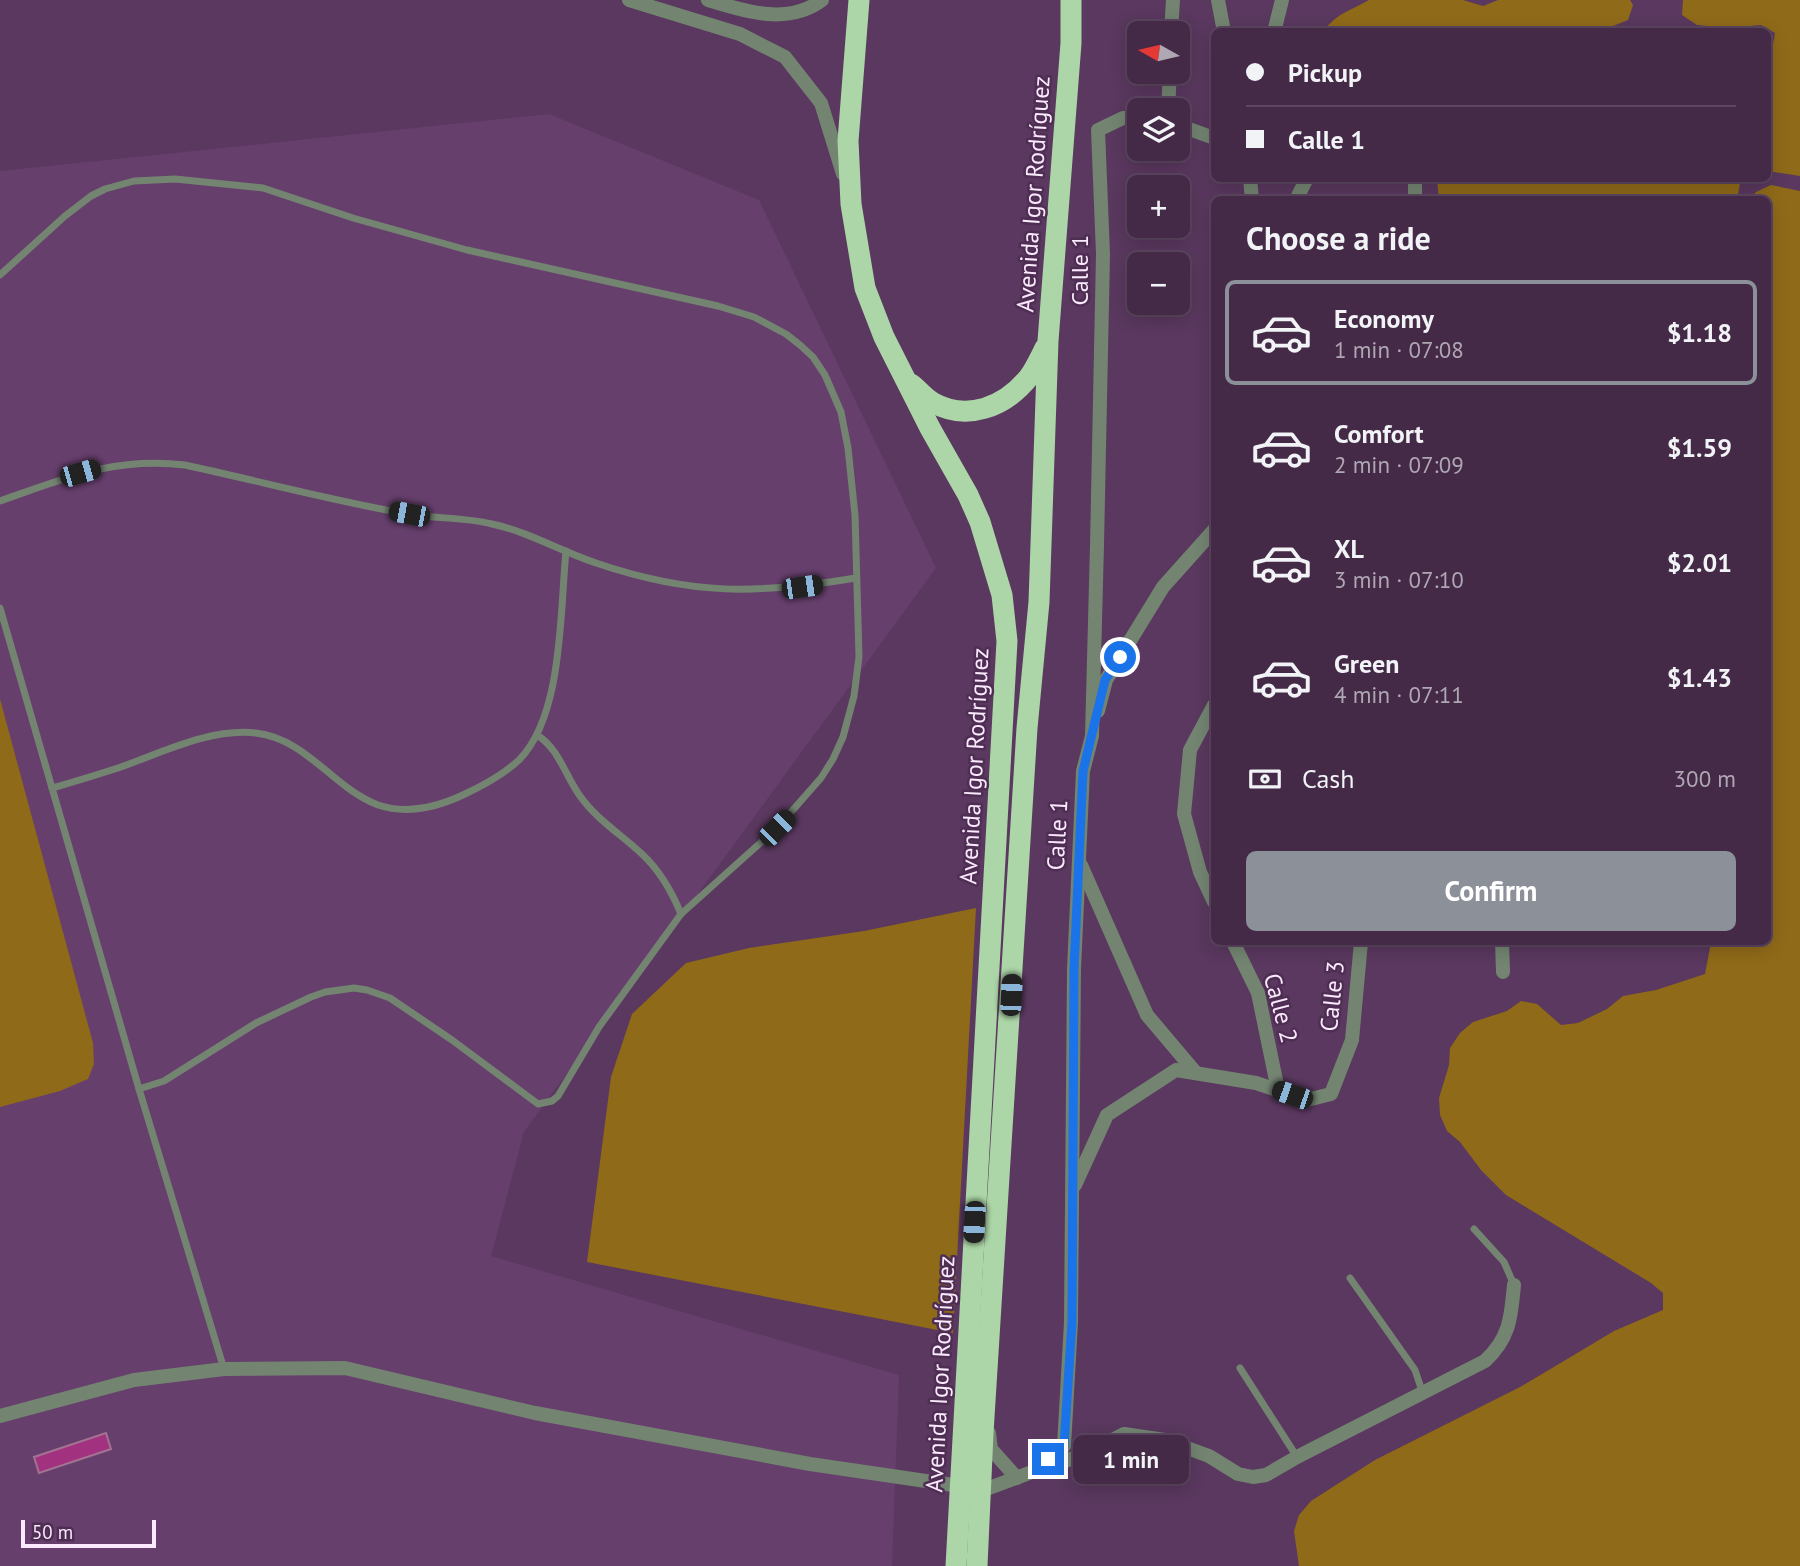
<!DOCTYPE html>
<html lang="en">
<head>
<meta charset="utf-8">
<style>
	body { margin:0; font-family:"PT Sans",sans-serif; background:#4e3652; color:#f1f3f6; height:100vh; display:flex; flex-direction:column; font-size:26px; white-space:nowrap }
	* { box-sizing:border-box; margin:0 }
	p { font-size:23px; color:#afa7b4 }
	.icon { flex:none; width:38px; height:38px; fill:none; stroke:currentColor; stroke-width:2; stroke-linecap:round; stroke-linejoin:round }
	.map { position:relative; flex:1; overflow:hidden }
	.side { position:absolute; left:1211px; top:196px; width:560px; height:749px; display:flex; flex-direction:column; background:#442a47; border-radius:10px; box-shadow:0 4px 18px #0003,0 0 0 2px #5c4660 }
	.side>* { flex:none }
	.banner { position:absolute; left:1211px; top:28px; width:560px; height:154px; border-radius:10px; box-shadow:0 4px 18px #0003,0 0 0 2px #5c4660; display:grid; align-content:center; height:154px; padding:0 35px; background:#442a47 }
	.needle { width:46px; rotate:278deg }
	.buttons { position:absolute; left:1127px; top:21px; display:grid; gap:14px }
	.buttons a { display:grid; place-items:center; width:63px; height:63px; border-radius:10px; background:#442a47; box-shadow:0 4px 18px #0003,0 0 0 2px #5c4660; font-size:35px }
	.scale { position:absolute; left:21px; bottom:18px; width:135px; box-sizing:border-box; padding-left:7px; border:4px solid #fbeafe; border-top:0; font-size:19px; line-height:24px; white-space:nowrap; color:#fbeafe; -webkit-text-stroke:5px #4f2e54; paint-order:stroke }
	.end { position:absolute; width:32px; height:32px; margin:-16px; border:9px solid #1a73e8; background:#fff; box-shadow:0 0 0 4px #fff }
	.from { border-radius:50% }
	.bubble { position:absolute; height:49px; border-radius:10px; background:#442a47; box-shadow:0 4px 18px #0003,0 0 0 2px #5c4660; font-size:23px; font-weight:600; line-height:49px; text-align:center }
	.car { position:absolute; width:21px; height:42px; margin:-21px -10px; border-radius:9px; box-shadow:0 0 5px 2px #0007; background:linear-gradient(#222 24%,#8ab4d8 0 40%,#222 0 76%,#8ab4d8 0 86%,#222 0) }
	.banner b { display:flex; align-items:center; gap:24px; height:66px; font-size:26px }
	.banner b+b { border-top:2px solid #5c4660 }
	.banner i { width:18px; height:18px; background:#f1f3f6 }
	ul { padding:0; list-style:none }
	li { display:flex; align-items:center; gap:21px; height:105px; margin:0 14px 10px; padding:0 21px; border:4px solid transparent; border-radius:10px }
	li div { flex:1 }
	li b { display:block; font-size:26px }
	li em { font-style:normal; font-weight:600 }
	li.on { border-color:#8c9099 }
	li>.icon { width:63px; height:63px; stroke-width:1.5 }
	h2 { padding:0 35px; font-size:32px; line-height:84px }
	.pay { display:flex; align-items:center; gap:18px; height:77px; padding:0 35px; font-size:26px }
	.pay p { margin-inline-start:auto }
	.button { display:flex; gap:14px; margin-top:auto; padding:14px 35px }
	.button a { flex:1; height:80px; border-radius:10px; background:#8c9099; color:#fff; font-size:28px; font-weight:600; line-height:80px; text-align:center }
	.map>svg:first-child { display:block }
</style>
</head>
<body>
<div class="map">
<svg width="1800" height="1566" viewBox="0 0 1800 1566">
	<rect width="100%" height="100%" fill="#5a385f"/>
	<path fill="#663f6c" d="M549 114 759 200 936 568 524 1132 491 1256 899 1375 892 1566H0V171Z"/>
	<g fill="#8f6a19">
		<path d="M1369 0H1463L1483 6 1498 0H1630L1633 5 1628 20 1613 26H1596L1578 31H1324C1335 14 1352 10 1369 0Z"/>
		<path d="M1683 0H1800V176L1768 171V54L1772 50 1775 33 1761 25 1729 28 1697 25 1682 15Z"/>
		<path d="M1437 179V178L1743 179 1740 183 1737 200 1439 199Z"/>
		<path d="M1771 185 1800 191V1566H1299L1294 1531 1299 1515 1311 1501 1375 1460 1522 1386 1614 1331 1663 1310V1293L1651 1283 1506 1195 1481 1170 1460 1142 1447 1131 1440 1115 1439 1098 1449 1065 1450 1048 1460 1033 1473 1022 1507 1011 1521 1001 1537 1004 1561 1025 1578 1023 1607 1009 1623 996 1656 990 1705 974 1711 942H1768V200L1750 199 1756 192Z"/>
		<path d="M0 699 93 1043 94 1064 88 1079 60 1091 0 1107Z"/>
		<path d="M976 908 953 1333 587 1262 611 1077 632 1014 686 963 749 948 864 931Z"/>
	</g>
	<path fill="#a23280" stroke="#a47291" stroke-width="2" d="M106 1433 111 1449 39 1473 34 1457Z"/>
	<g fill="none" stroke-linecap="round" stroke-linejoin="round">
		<g stroke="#738471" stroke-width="7">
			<path d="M0 275 65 216 91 196 105 189 134 181 175 179 263 188 353 218 467 250 718 306 754 317 786 334 800 345 813 357 825 375 841 412 848 448 855 515 859 657 854 696 843 737 833 759 821 778 777 828 681 914 599 1027 558 1096 552 1101 538 1104 452 1040 390 998 367 990 354 988 325 992 311 997 256 1023 164 1081 139 1089"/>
			<path d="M0 501C66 478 113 457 185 465 259 481 333 501 408 514 436 519 464 517 492 524 529 532 560 551 596 563 693 596 757 594 856 578"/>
			<path d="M0 608 139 1089 224 1369"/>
			<path d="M537 735C559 749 565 775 580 796 597 820 622 835 643 855 661 872 672 892 681 914"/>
			<path d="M52 788C74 782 96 775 118 768 161 753 209 728 256 733 307 739 333 788 378 805 408 815 438 807 465 794 484 785 504 774 519 760 563 716 560 611 566 551"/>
			<path d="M1474 1229 1504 1262 1514 1285"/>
			<path d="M1350 1278 1415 1370 1422 1391"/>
			<path d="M1240 1368 1297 1457"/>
		</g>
		<g stroke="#738471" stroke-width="14">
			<path d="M629 0 740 34 785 57 821 103 843 174"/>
			<path d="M708 0C744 11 788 26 822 0"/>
			<path d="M1218 0 1224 32"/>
			<path d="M1274 32 1282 0"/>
			<path d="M1171 33 1173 0"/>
			<path d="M1168 110 1170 72"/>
			<path d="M1178 125 1214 138"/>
			<path d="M1250 178 1252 200"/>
			<path d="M1415 178V200"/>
			<path d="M1296 200 1307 178"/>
			<path d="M1214 705 1190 750 1184 814 1200 872 1214 902"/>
			<path d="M1098 711 1106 680 1163 587 1214 530"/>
			<path d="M1081 865 1147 1015 1196 1073"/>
			<path d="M1233 942 1258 993 1278 1090"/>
			<path d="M1502 942 1503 972"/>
			<path d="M1075 1185 1107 1115 1176 1070 1256 1083 1307 1100 1331 1094 1352 1040 1361 942"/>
			<path d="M0 1416 134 1380 224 1369 345 1368 535 1413 810 1464 960 1486"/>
			<path d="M989 1433 991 1449 1017 1478"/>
			<path d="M1040 1469 1086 1454 1124 1434 1165 1440 1209 1456 1238 1474 1253 1477 1266 1475 1297 1457 1485 1361C1510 1338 1511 1317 1514 1285"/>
			<path d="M981 1491 1032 1472 1064 1446 1071 1322 1074 969 1083 771 1092 736 1097 545 1103 254 1098 130 1123 118H1139"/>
		</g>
		<g stroke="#acd6a7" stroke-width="21">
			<path d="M859 0 848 141 851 204 865 288 884 337 930 428 968 495 980 522 1002 595 1007 641 956 1566"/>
			<path d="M911 384C918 389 924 397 932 402 967 422 1005 407 1029 377 1035 369 1040 358 1045 348"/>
			<path d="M977 1566 983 1433 1027 728 1039 602 1048 341 1071 43V0"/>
		</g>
	</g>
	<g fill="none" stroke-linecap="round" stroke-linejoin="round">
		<path stroke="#1a73e8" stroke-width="9" d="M1048 1459 1064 1446 1072 1322 1074 969 1083 771 1105 680 1120 657"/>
	</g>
	<g text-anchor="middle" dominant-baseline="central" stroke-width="5" stroke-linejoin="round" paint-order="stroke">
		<g font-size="24" fill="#fbeafe" stroke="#4f2e54">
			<text transform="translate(1033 194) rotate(-86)">Avenida Igor Rodríguez</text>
			<text transform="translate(1079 270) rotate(-90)">Calle 1</text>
			<text transform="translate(974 766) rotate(-87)">Avenida Igor Rodríguez</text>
			<text transform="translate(1057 835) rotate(-87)">Calle 1</text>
			<text transform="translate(1332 996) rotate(-84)">Calle 3</text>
			<text transform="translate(1281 1008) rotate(75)">Calle 2</text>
			<text transform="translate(940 1374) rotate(-87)">Avenida Igor Rodríguez</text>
		</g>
	</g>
</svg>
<div class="buttons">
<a><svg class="needle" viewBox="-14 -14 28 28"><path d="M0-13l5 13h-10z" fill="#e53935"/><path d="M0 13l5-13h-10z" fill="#afa7b4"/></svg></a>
<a><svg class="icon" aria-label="layers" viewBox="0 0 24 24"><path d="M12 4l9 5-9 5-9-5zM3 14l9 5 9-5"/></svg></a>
<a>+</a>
<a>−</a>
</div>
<div class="scale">50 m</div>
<i class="end from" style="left:1120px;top:657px"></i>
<i class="end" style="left:1048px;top:1459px"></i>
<div class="bubble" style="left:1073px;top:1435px;width:116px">1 min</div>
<i class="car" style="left:80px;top:473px;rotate:74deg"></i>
<i class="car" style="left:409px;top:514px;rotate:281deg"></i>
<i class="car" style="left:802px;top:587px;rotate:82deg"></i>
<i class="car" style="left:777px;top:828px;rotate:45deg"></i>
<i class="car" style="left:1011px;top:995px;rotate:3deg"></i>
<i class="car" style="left:1292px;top:1095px;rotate:289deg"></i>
<i class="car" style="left:974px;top:1222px;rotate:183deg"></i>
<div class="banner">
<b><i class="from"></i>Pickup</b>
<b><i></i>Calle 1</b>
</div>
<section class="side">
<h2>Choose a ride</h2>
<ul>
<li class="on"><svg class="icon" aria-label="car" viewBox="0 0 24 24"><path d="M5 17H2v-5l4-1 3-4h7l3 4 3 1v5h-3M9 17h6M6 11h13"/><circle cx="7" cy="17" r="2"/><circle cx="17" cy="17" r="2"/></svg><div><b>Economy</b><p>1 min · 07:08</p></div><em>$1.18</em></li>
<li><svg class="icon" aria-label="car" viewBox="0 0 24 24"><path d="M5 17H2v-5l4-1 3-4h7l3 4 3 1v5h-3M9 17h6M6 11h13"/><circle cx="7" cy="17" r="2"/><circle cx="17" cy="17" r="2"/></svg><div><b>Comfort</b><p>2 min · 07:09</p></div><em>$1.59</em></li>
<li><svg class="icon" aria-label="car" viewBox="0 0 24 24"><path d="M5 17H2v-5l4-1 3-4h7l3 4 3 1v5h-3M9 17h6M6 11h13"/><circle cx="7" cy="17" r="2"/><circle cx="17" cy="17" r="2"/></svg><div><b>XL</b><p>3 min · 07:10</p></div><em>$2.01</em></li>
<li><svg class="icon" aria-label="car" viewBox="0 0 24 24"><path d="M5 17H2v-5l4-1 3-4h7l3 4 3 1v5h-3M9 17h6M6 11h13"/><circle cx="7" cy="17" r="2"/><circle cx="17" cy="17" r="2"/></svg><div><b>Green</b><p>4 min · 07:11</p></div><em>$1.43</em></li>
</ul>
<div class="pay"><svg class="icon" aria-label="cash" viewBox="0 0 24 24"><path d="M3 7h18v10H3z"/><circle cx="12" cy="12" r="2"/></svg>Cash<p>300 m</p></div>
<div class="button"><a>Confirm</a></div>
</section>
</div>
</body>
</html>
